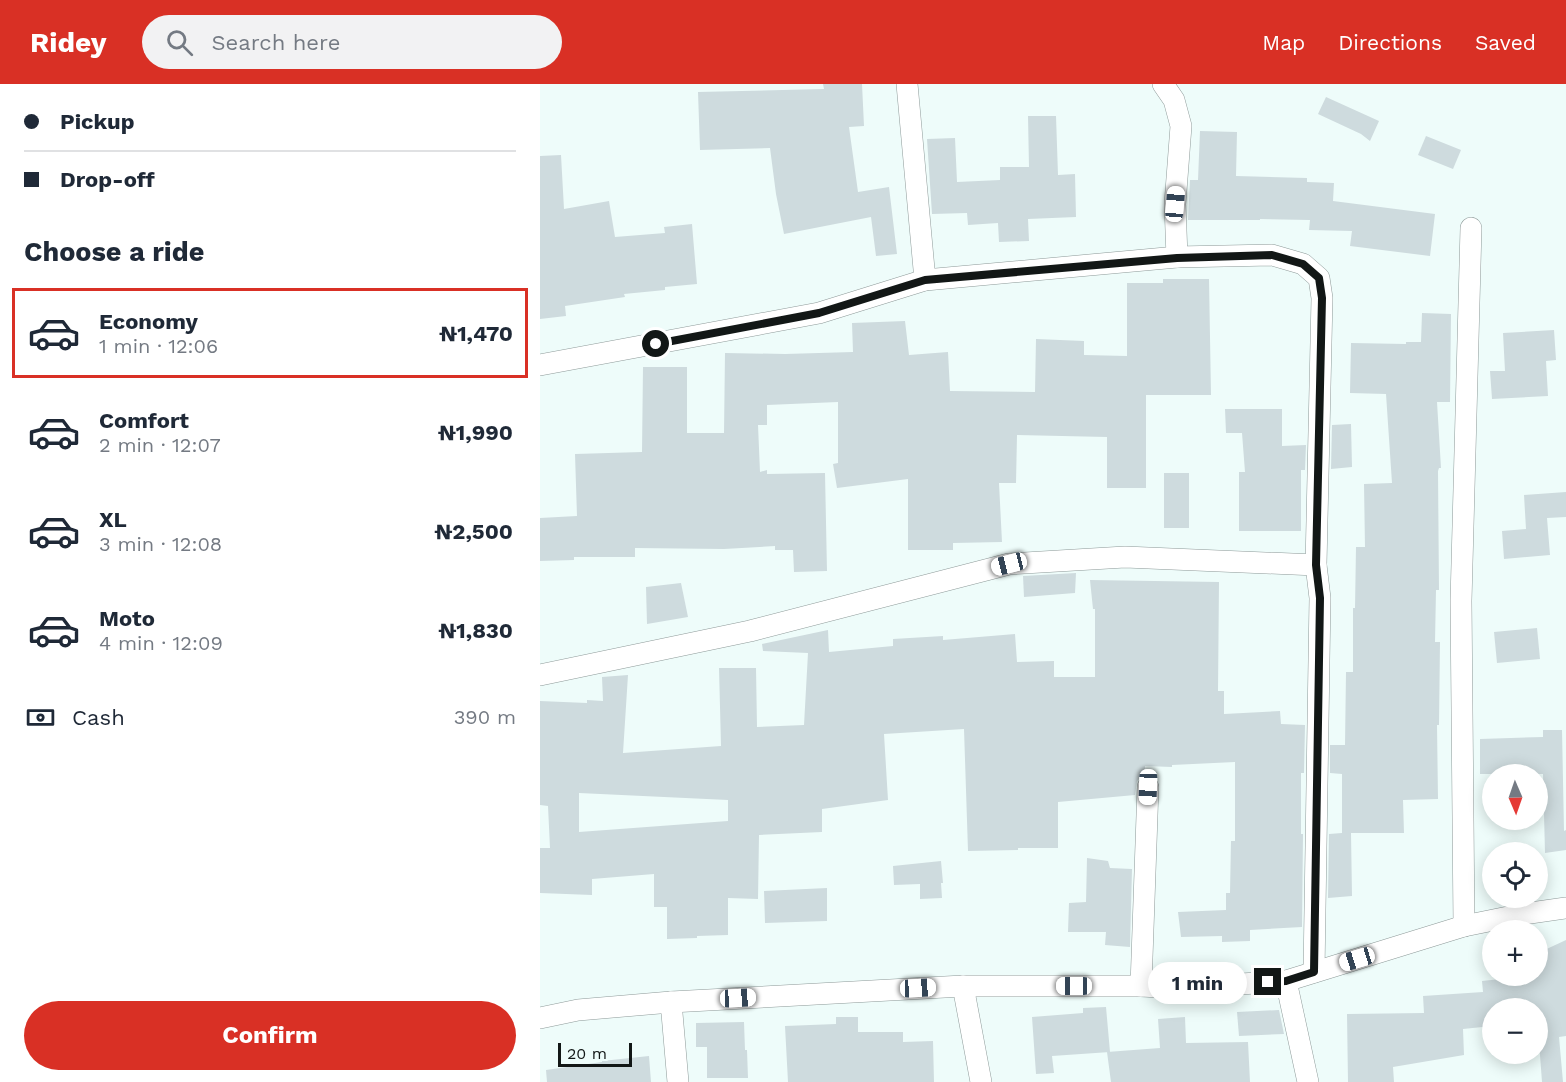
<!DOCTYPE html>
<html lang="en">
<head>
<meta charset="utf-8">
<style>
	body { margin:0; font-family:"Work Sans",sans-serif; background:#f2f2f3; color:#1f2937; height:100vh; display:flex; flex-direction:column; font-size:22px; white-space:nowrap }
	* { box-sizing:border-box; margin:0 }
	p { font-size:20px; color:#747a83 }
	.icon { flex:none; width:33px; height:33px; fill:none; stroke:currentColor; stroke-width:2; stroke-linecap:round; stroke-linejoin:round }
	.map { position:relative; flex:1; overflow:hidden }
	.side { display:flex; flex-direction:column; background:#fff; width:540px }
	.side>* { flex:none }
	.top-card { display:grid; align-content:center; height:132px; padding:0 24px; background:#fff }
	.needle { width:39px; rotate:178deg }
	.tools { position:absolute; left:942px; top:680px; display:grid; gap:12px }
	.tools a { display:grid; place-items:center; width:66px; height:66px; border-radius:50%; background:#fff; box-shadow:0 3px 15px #0003; font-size:30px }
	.scale { position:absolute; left:18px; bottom:15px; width:74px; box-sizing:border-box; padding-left:6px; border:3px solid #121716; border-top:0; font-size:16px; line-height:21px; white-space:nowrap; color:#121716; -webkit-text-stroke:4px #eefcfa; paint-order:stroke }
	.end { position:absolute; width:27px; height:27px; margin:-14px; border:8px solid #121716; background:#fff; box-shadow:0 0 0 3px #fff }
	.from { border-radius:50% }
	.bubble { position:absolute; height:42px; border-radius:21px; background:#fff; box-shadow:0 3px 15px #0003; font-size:20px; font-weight:700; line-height:42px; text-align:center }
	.car { position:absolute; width:18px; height:36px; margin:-18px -9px; border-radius:8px; box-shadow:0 0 4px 2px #0007; background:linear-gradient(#fff 24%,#345 0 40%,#fff 0 76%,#345 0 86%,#fff 0) }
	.top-card b { display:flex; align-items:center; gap:21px; height:57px; font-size:22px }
	.top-card b+b { border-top:2px solid #e0e1e3 }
	.top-card i { width:15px; height:15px; background:#1f2937 }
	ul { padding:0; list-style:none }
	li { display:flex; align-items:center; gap:18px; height:90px; margin:0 12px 9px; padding:0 12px; border:3px solid transparent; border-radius:0px }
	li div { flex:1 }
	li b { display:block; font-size:22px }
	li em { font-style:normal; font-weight:700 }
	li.active { border-color:#d93025 }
	li>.icon { width:54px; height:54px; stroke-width:1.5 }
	h2 { padding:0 24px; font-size:27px; line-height:72px }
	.pay { display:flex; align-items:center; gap:15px; height:66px; padding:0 24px; font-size:22px }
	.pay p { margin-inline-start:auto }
	.cta { display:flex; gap:12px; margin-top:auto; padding:12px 24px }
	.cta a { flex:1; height:69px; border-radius:36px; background:#d93025; color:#fff; font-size:24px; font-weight:700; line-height:69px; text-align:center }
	header { display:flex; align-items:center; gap:36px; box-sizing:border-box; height:84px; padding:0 30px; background:#d93025; color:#fff }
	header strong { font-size:28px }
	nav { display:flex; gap:33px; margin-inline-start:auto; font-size:21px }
	.search { width:420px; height:54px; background:#f2f2f3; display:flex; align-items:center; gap:15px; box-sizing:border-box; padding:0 21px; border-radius:33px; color:#747a83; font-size:22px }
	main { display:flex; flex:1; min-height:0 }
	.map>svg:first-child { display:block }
</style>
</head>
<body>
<header>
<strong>Ridey</strong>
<div class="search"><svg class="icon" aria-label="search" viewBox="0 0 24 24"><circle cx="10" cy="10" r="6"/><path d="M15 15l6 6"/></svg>Search here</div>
<nav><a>Map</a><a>Directions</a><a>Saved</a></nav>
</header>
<main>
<section class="side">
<div class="top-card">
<b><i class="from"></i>Pickup</b>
<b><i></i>Drop-off</b>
</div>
<h2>Choose a ride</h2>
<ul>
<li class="active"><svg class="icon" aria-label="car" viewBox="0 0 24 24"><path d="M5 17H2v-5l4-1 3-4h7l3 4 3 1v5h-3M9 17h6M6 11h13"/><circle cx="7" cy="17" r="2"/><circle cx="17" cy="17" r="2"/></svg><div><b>Economy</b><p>1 min · 12:06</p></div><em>₦1,470</em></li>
<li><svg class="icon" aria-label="car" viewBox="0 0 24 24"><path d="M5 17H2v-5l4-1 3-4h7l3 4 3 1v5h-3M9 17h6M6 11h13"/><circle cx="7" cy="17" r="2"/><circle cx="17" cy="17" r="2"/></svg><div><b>Comfort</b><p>2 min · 12:07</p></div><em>₦1,990</em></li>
<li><svg class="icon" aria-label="car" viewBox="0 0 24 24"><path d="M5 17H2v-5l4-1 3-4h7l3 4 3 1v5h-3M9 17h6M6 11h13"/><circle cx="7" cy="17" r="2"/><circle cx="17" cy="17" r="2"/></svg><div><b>XL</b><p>3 min · 12:08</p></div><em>₦2,500</em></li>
<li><svg class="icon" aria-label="car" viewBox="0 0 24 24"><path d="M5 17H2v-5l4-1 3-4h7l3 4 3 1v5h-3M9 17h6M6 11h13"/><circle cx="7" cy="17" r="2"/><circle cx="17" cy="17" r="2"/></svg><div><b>Moto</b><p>4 min · 12:09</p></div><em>₦1,830</em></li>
</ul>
<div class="pay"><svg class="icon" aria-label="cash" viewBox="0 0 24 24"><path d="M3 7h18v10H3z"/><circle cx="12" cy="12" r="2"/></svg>Cash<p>390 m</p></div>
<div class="cta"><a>Confirm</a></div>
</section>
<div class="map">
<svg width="1026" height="998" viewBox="0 0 1026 998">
	<rect width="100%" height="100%" fill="#eefcfa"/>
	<g fill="#cedbde" fill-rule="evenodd">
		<path d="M283 0H322L324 42 309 43 318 108 349 103 357 170 336 172 331 133 244 150 236 110 230 64 160 66 158 8 284 5Z"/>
		<path d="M786 13 839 37 830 57 821 50 778 30Z"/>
		<path d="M488 32H516L518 91 535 90 536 133 488 135 489 157 459 158 458 139 428 141 427 129 392 130 387 55 415 54 417 98 460 96V83H489Z"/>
		<path d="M660 47 697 48 696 92 767 94V98L794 99 793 117 895 130 890 172 810 162 812 147 769 146 770 136 720 135V136H648L650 96H658Z"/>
		<path d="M886 52 921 66 913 85 878 71Z"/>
		<path d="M21 71 24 125 69 117 75 153 125 149 124 143 152 140 157 200 125 203V206L84 210 85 213 25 222 26 232 0 235V72Z"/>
		<path d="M623 195H669L671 311H606V404H567V353L477 351 476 399H459L462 458 413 459V466H368V395L297 404 293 380 298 379V318L227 321V341H218L220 388 227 386V390L285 389 287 487 254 488 253 466H235V462L184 465 95 464V473H34V476L0 477V434L37 432 35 370 102 368 103 283H147V349H184L185 269 245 270 313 268 312 239 365 237 369 271 408 268 410 307 495 308 496 255 544 257V271L587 272V199H623Z"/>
		<path d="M882 229 911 230 910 318H897L901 384H899L898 387 899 506H896L895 558H900L899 641H897L898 715 863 716 864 749H811L812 812 788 814 789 750 802 749V690L790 689V661H805L806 588H813V524H815L816 463H825L824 400 852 399 846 310 810 309 811 259 866 260V258H881Z"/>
		<path d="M1014 246 1016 276 1006 277 1008 312 952 315 950 287H965L963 249Z"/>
		<path d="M685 325H742V362L766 361 765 386H761V447H699V388H705L702 349H686Z"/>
		<path d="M811 340 812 383 791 385 792 341Z"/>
		<rect x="624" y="389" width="25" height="55"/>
		<path d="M1026 408V433L1007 434 1010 471 964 475 962 447 986 445 984 411Z"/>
		<path d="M536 489 535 509 484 513 483 492Z"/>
		<path d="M550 496 679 498 678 607H684V630L740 627 741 640 765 641 764 689H761V750H763L762 843 710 846V857L682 858V852L641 853 638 828 686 826V809H690L691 757H695V678L632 681V683L605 682V691L602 692 597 697 595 711 518 718V764H478V766L428 767 424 645 344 650 348 716 282 725V748L219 751 218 815 188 814V851L157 852V854L127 855V823H114V790L52 795V811L0 809V764H10L8 722 0 721V617L47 619V616L63 617 62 593 88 591 83 669 181 662 179 584H216L217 643 264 641 268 569 223 567 222 560 288 546 289 568 353 562V555L403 552V556L475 550 477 578 514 577V593H555V525H553ZM39 709 188 716V737L39 748Z"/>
		<path d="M141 499 148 533 107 540 106 503Z"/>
		<path d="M997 544 1000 575 957 579 954 548Z"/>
		<path d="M1003 646H1022L1024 747 1026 746V766L1005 769 1003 690H940V655L1003 653Z"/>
		<path d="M547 774 568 777 570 784 592 785 590 863 565 861 566 848H528L529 819 546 818Z"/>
		<path d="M401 777 403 799H401L402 814 380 815V800L354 801 353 782Z"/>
		<path d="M287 804V837L225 839 224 807Z"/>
		<path d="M1026 856V952L1019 953 1023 998H1002L998 944V924H952V942L923 945 924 971 853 983 854 998H808L807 930 884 929 883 912 943 908 942 897 998 891V869Z"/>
		<path d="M566 923 570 968 512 972 514 989 496 990 492 933 543 929V924Z"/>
		<path d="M739 926 744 950 699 952 697 928Z"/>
		<path d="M296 933H318V948H363V958L393 957 394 998H248L245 942 296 940Z"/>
		<path d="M645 933 646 959 708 958 710 998H571L567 968 620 964 618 935Z"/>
		<path d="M204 938 205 966H207L208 994H167V963H156V939Z"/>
		<path d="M109 972 111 998H7L6 986 62 978V977Z"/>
	</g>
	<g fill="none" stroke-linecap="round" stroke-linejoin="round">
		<defs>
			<g id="street">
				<path d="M367 0 385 196"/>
				<path d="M623 0 634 16 641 42 635 120 637 173"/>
				<path d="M0 281 279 229 385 196 637 173 732 171 763 180 779 194 782 214 776 481 780 514 774 888"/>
				<path d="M0 591 210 547 469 480 585 473 776 481"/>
				<path d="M924 842 921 517 931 144"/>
				<path d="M746 897 768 998"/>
				<path d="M423 902 441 998"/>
				<path d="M601 902 608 703"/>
				<path d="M131 918 138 998"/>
				<path d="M0 934 38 926 131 918 423 902H601L638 904 746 897 924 842 983 830 1026 824"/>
			</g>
		</defs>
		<use href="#street" stroke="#8e9a99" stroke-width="22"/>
		<use href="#street" stroke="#fff" stroke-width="21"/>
	</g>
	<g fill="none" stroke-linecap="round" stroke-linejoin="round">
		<path stroke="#121716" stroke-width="8" d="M116 260 279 229 385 196 637 174 732 171 763 180 779 194 782 214 776 481 780 514 774 888 746 897 728 898"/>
	</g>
</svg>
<div class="tools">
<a><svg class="needle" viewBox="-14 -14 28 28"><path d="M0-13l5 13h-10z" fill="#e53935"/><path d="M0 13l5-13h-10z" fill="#747a83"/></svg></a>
<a><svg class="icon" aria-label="locate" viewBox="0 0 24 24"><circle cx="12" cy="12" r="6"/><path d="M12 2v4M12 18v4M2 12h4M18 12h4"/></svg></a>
<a>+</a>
<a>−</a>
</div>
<div class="scale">20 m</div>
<i class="end from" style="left:116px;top:260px"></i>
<i class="end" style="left:728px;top:898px"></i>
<div class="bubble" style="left:608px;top:878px;width:99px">1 min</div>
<i class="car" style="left:635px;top:120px;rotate:5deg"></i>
<i class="car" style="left:469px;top:480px;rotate:256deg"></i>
<i class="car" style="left:608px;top:703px;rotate:182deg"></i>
<i class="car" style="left:817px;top:875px;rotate:253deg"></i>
<i class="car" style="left:534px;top:902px;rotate:270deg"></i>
<i class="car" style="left:378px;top:904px;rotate:87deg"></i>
<i class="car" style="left:198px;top:914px;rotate:87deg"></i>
</div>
</main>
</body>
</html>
